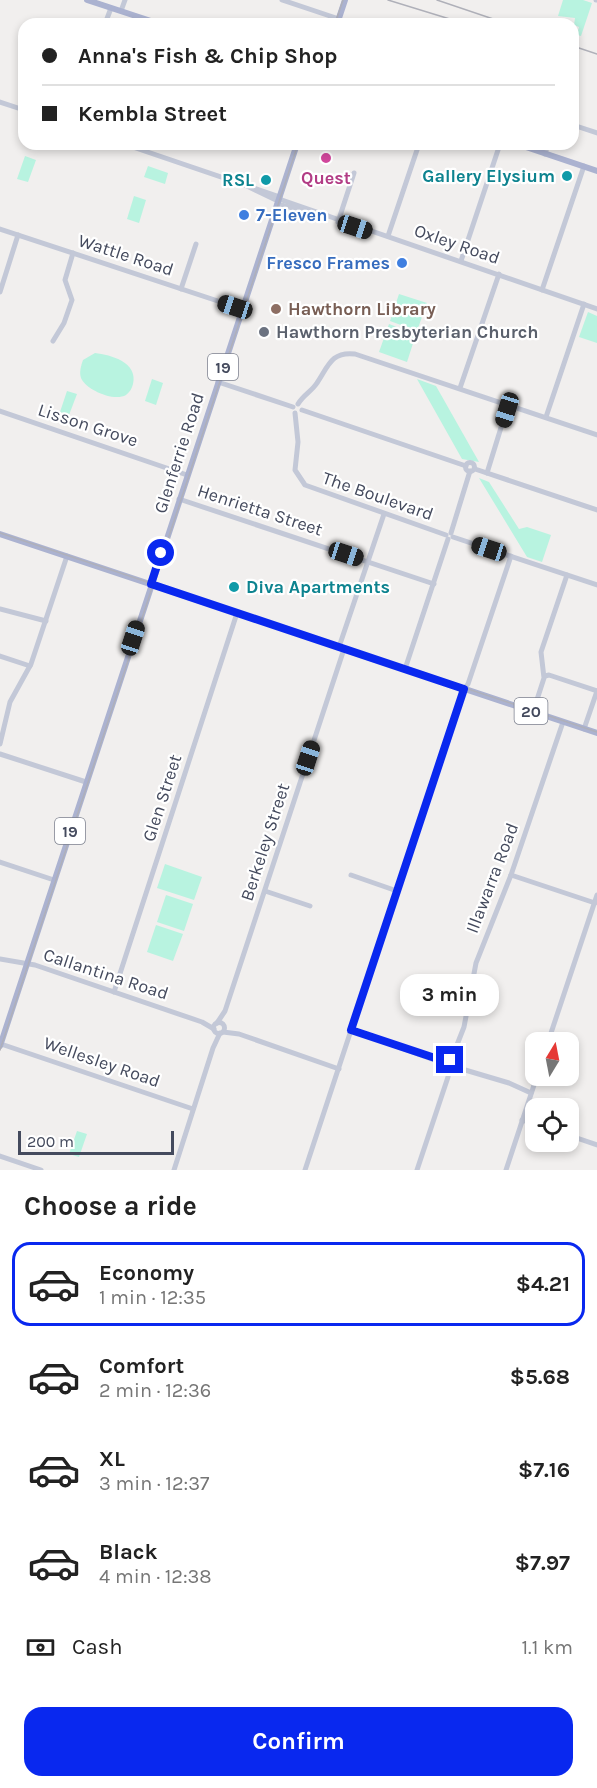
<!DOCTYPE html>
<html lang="en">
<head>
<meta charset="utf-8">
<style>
	body { margin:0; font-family:Karla,sans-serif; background:#f6f6f6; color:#222; height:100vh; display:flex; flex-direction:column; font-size:22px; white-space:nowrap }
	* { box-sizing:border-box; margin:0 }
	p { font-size:20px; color:#767676 }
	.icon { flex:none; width:33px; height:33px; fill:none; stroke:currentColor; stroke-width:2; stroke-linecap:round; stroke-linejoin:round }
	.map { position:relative; height:1170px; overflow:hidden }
	.side { display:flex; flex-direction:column; background:#fff; flex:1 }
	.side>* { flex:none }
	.hud { position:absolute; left:18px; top:18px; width:561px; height:132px; border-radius:18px; box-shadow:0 3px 9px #0003; display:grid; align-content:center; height:132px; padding:0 24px; background:#fff }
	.needle { width:39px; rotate:10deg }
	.fabs { position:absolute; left:525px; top:1032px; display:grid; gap:12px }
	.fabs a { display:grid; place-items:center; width:54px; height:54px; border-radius:12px; background:#fff; box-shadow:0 3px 9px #0003; font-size:30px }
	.scale { position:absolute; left:18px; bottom:15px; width:156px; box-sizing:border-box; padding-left:6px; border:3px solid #444a5d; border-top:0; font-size:16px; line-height:21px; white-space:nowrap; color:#444a5d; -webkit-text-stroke:4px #fff; paint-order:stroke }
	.end { position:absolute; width:27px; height:27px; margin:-14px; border:8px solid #0928ef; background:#fff; box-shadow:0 0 0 3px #fff }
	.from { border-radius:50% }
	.bubble { position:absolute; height:42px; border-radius:18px; background:#fff; box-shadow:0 3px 9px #0003; font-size:20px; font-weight:700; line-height:42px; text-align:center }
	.car { position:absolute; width:18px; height:36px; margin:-18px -9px; border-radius:8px; box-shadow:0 0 4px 2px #0007; background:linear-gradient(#222 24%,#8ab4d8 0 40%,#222 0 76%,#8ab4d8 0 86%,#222 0) }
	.hud b { display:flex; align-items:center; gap:21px; height:57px; font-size:22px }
	.hud b+b { border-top:2px solid #e0e0e0 }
	.hud i { width:15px; height:15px; background:#222 }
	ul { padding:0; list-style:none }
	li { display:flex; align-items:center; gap:18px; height:84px; margin:0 12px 9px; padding:0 12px; border:3px solid transparent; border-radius:18px }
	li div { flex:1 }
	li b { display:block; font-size:22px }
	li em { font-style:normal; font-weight:700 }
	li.selected { border-color:#0928ef }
	li>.icon { width:54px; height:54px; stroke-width:1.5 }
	h2 { padding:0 24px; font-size:27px; line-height:72px }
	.pay { display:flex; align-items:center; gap:15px; height:66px; padding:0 24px; font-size:22px }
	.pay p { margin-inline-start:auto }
	.primary-button { display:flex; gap:12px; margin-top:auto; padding:12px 24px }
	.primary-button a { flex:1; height:69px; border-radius:18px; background:#0928ef; color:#fff; font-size:24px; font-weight:700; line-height:69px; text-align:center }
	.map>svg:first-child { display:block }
</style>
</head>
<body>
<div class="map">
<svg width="597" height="1170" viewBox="0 0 597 1170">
	<rect width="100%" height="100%" fill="#f1efee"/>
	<g fill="#b8f3e0">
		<path d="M563 0H583L592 3 581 36 577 35 579 27 574 25 575 18 558 16Z"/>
		<path d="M25 156 36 160 28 182 17 179Z"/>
		<path d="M148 166 168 173 165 184 144 177Z"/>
		<path d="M134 196 146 200 139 223 127 219Z"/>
		<path d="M399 294 427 303 417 331 390 321Z"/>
		<path d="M588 312 597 316V343L579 337Z"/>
		<path d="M389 324 416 334 407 362 379 352Z"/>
		<path d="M95 353C111 355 138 362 133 384 132 388 130 392 126 395 114 402 86 390 81 378 79 372 81 366 83 360Z"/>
		<path d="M152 379 163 383 156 405 145 401Z"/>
		<path d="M417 379 436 386 479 462 462 459Z"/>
		<path d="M67 391 77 394 69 415 60 412Z"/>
		<path d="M479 478 489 482 519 529 527 527 551 535 542 562 527 557Z"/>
		<path d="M165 864 202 877 194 900 157 888Z"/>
		<path d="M166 895 193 904 184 931 157 922Z"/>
		<path d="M156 925 183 934 173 961 147 952Z"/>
		<path d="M77 1131 87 1134 79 1157 69 1154Z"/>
	</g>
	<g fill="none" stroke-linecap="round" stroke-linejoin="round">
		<g stroke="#c3c8d7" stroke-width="5">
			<path d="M282 0 339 19"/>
			<path d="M596 0H597"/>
			<path d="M121 11 125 0"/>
			<path d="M105 24 111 8"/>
			<path d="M0 102 24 110"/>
			<path d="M573 125 597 133"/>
			<path d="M124 144 280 197"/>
			<path d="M545 154 548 144"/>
			<path d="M247 186 278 201"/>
			<path d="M279 199 597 309"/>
			<path d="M277 204 305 211"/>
			<path d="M338 222 354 173"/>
			<path d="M0 229 242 309"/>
			<path d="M388 236 419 144"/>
			<path d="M461 261 500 144"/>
			<path d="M181 289 196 244"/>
			<path d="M542 290 584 166"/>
			<path d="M0 292 18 235"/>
			<path d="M53 341 64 323 72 300 65 280 73 253"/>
			<path d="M218 382 293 407"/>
			<path d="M460 388 499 274"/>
			<path d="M298 404C303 395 312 391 317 383 328 367 331 351 355 354L597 435"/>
			<path d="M302 410 466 466"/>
			<path d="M0 411 187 475"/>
			<path d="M295 413 298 442 295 470 305 485 446 535"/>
			<path d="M546 417 584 304"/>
			<circle cx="470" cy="467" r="4.5"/>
			<path d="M475 469 597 510"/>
			<path d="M487 473 508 405"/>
			<path d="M179 499 434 584"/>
			<path d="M451 533 470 471"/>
			<path d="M453 537 597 585"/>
			<path d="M0 609 46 621"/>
			<path d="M339 647 384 514"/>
			<path d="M0 656 30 666"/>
			<path d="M405 669 448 539"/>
			<path d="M545 676 549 675 597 691"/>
			<path d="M533 712 544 678 541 652 567 575"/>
			<path d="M584 729 597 691"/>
			<path d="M0 744 10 702 31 664 67 556"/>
			<path d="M0 754 86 782"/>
			<path d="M0 862 54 880"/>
			<path d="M351 875 397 891"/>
			<path d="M511 875 595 903"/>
			<path d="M265 891 310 906"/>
			<path d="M0 959 35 965 202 1022 214 1029"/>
			<path d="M114 992 237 613"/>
			<circle cx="219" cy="1028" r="5.5"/>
			<path d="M217 1023 225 1011 344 649"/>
			<path d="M352 1030 448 1065"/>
			<path d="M223 1032 239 1034 339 1069"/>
			<path d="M548 1042 597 895"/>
			<path d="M1 1044 193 1109"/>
			<circle cx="452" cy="1064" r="4.5"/>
			<path d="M451 1060 464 1027 476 963 511 875 563 722"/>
			<path d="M455 1067 509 1083 531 1093"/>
			<path d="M522 1120 536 1124"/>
			<path d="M568 1135 597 1145"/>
			<path d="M0 1156 41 1170"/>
			<path d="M174 1170 213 1048 220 1033"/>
			<path d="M305 1170 463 690 468 684 511 556"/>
			<path d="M417 1170 448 1077 449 1066"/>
			<path d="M506 1170 537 1076"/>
		</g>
		<g stroke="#abb2d0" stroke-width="6">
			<path d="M87 0 160 24"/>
			<path d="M337 24 345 0"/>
			<path d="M517 144 597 171"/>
			<path d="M0 534 597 733"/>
			<path d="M0 1046 297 144"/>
		</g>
		<g stroke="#afb0b9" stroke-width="1.5">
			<path d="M335 24 343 0"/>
			<path d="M0 533 597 732"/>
			<path d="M0 1050 298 144"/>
		</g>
		<g stroke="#afb0b9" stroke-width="1.5">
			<path d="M388 0 466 24"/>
			<path d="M437 0 508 24"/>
			<path d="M573 46 597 54"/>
		</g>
	</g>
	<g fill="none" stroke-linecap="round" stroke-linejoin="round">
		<path stroke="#0928ef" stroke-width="8" d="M161 553 151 584 464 689 351 1030 435 1058 450 1060"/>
	</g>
	<circle fill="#d1479c" stroke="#fff" stroke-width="2" cx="326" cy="158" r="6"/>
	<g fill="#0f9aa8" stroke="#fff" stroke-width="2">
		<circle cx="567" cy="176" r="6"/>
		<circle cx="266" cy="180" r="6"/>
		<circle cx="234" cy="587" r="6"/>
	</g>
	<g fill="#3f7fe0" stroke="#fff" stroke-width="2">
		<circle cx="244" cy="215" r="6"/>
		<circle cx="402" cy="263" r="6"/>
	</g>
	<circle fill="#8d6e63" stroke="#fff" stroke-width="2" cx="276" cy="309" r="6"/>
	<circle fill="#6b7280" stroke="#fff" stroke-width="2" cx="264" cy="332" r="6"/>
	<g text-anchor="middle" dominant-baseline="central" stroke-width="4.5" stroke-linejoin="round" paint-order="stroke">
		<g fill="#fff" stroke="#7c808e" stroke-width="1.5">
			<rect x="208" y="354" width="30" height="26" rx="4.5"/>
			<rect x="514.5" y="698" width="33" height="26" rx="4.5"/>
			<rect x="55" y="818" width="30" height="26" rx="4.5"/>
		</g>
		<g font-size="16" font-weight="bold" fill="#444a5d">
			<text x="223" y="367">19</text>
			<text x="531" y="711">20</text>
			<text x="70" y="831">19</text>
		</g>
		<g font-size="18" font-weight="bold" fill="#0d838f" stroke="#fff" text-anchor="end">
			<text x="555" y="176">Gallery Elysium</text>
			<text x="254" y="180">RSL</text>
			<text x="246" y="587" text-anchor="start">Diva Apartments</text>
		</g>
		<g font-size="18" font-weight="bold" fill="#b23c85" stroke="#fff">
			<text x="326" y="178">Quest</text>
		</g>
		<g font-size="18" font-weight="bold" fill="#366cbe" stroke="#fff" text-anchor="start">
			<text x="256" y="215">7-Eleven</text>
			<text x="390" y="263" text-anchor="end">Fresco Frames</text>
		</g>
		<g font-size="18" fill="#444a5d" stroke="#fff">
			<text transform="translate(457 244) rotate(19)">Oxley Road</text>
			<text transform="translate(126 255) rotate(18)">Wattle Road</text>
			<text transform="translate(88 425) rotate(18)">Lisson Grove</text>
			<text transform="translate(179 453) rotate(-72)">Glenferrie Road</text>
			<text transform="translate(378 496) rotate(19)">The Boulevard</text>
			<text transform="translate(260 510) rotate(18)">Henrietta Street</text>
			<text transform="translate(162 798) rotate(-72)">Glen Street</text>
			<text transform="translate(265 842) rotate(-72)">Berkeley Street</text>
			<text transform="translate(492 878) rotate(-69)">Illawarra Road</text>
			<text transform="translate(106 974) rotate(18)">Callantina Road</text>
			<text transform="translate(102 1062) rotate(19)">Wellesley Road</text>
		</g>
		<g font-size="18" font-weight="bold" fill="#785e54" stroke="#fff" text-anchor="start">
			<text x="288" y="309">Hawthorn Library</text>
		</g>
		<g font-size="18" font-weight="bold" fill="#5b616d" stroke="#fff" text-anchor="start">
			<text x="276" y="332">Hawthorn Presbyterian Church</text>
		</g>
	</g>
</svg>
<div class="fabs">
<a><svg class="needle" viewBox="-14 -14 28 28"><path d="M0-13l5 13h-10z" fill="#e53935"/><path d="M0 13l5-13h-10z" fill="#767676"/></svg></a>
<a><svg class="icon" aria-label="locate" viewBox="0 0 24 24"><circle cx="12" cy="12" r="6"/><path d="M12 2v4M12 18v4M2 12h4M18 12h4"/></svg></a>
</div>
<div class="scale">200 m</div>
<i class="end from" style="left:161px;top:553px"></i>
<i class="end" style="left:450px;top:1060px"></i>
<div class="bubble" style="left:400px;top:974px;width:99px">3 min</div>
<i class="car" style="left:355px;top:227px;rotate:108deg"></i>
<i class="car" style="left:235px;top:307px;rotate:288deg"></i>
<i class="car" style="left:507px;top:410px;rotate:197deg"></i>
<i class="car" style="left:489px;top:549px;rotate:288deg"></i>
<i class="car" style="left:346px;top:554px;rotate:108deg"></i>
<i class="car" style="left:133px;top:638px;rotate:18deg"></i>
<i class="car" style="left:308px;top:758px;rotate:18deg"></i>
<div class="hud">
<b><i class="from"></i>Anna's Fish &amp; Chip Shop</b>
<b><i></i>Kembla Street</b>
</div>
</div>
<section class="side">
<h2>Choose a ride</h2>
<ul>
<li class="selected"><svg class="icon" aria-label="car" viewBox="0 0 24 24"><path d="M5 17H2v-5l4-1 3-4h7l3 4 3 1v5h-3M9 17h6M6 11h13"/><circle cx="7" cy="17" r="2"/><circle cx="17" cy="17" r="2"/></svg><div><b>Economy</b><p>1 min · 12:35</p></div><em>$4.21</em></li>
<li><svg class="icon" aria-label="car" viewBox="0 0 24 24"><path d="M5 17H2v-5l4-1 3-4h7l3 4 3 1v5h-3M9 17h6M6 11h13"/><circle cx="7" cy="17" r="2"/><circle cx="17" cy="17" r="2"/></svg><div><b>Comfort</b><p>2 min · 12:36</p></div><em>$5.68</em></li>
<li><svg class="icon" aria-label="car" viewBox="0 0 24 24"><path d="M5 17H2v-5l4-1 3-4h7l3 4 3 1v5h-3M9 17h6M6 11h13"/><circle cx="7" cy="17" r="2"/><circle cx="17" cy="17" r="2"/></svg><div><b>XL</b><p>3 min · 12:37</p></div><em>$7.16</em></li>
<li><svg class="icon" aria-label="car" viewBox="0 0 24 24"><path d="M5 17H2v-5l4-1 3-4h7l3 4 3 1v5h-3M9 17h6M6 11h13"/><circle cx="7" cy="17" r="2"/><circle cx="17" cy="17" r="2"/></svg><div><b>Black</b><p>4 min · 12:38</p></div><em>$7.97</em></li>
</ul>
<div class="pay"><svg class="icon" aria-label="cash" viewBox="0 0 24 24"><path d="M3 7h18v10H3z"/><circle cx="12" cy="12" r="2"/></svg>Cash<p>1.1 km</p></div>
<div class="primary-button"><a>Confirm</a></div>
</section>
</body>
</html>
